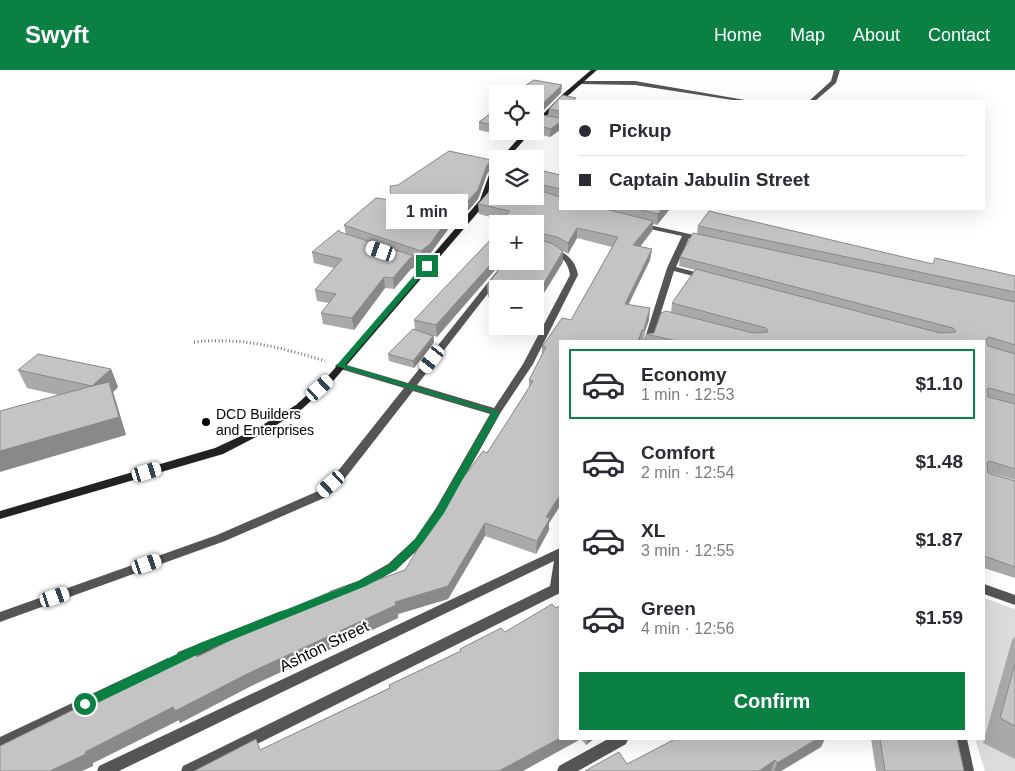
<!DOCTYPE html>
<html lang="en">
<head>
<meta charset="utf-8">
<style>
	body { margin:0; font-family:Helvetica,sans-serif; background:#f7f7f7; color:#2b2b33; height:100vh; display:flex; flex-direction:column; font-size:19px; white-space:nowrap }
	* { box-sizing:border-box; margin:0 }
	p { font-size:16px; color:#7c7c81 }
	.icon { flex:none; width:28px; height:28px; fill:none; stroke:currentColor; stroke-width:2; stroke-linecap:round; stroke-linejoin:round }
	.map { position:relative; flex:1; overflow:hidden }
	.details { position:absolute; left:559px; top:270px; width:426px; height:400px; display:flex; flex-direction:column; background:#fff; border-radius:0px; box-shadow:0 5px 20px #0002 }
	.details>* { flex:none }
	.guide { position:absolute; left:559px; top:30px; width:426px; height:110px; border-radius:0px; box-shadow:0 5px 20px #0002; display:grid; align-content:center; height:110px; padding:0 20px; background:#fff }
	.fabs { position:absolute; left:489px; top:15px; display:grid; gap:10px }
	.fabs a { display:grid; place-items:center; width:55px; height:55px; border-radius:0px; background:#fff; box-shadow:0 5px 20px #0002; font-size:25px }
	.end { position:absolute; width:22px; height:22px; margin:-11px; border:6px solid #0b8043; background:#fff; box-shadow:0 0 0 2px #fff }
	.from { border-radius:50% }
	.bubble { position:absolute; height:35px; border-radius:0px; background:#fff; box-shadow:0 5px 20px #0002; font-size:16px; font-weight:600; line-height:35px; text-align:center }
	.car { position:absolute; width:15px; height:30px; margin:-15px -8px; border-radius:6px; box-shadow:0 0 4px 1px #0007; background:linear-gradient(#fff 24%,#345 0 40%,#fff 0 76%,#345 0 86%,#fff 0) }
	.guide b { display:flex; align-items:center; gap:18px; height:48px; font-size:19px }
	.guide b+b { border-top:1px solid #e1e1e2 }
	.guide i { width:12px; height:12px; background:#2b2b33 }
	ul { padding:9px 0 0; list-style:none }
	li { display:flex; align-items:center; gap:15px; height:70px; margin:0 10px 8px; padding:0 10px; border:2px solid transparent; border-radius:0px }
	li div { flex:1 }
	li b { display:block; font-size:19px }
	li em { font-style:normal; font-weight:600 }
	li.current { border-color:#0b8043 }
	li>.icon { width:45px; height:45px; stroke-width:1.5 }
	.action { display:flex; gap:10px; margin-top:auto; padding:10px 20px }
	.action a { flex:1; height:58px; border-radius:0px; background:#0b8043; color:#fff; font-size:20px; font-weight:600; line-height:58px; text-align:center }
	header { display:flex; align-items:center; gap:30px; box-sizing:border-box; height:70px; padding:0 25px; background:#0b8043; color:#fff }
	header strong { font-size:24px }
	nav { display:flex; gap:28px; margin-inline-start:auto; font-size:18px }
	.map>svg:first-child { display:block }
</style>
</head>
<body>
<header>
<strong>Swyft</strong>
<nav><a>Home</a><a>Map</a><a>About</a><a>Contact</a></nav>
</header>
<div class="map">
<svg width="1015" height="701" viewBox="0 0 1015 701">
	<rect width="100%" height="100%" fill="#fff"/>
	<path fill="#dcdcdc" d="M984 528 1015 539V701H985L975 669H984Z"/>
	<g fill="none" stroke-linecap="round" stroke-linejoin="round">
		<path stroke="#777" stroke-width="3" stroke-dasharray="1 2.5" stroke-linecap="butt" d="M194 272C240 267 281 277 325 291"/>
		<g fill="#555" fill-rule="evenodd">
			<path d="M834 0H840L836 13 815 31H809L831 11Z"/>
			<path d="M577 11H635L751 31H739L635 15 579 14 577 13Z"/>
			<path d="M399 186H405L431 196 427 198H424L399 190Z"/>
		</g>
		<g fill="#555" fill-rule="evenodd">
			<path d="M636 152 703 167 707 169 703 171 689 168 676 197 707 205 708 207 704 209 674 201 652 271H644L667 198 682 166 636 156Z"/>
			<path d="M535 174C555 178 574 182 578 205L533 294 501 342 444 444 423 475 396 500 366 517 338 529 334 530 330 529 328 525 330 521 358 511 388 494 415 469 436 438 490 344 413 321 346 407 324 428 225 471 0 552V542L217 465 316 422 338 401 404 318 337 298 335 296 337 294H343L408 313 505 191H513L417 315 494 338 523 294 570 205C567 185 553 182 535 178Z"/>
			<path d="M560 478V523L203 701H181L183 696 550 516 554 491 119 701H97L99 696Z"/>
			<path d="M984 514 1015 525V535L984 524Z"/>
			<path d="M281 541 285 542 287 546 285 550 183 592 178 590 176 586 178 582Z"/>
			<path d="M168 588 173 590 175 594 173 598 0 681V667Z"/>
			<path d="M608 669H628L626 674 578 701H557L559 696Z"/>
			<path d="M953 669H967L974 701H960Z"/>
		</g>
		<g fill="#222" fill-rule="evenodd">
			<path d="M591 0H597L562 31H560V33L535 57V52L563 24Z"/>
			<path d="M525 61H532L507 89H500Z"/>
			<path d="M498 95V102L486 133 334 310 302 339 262 364 223 384 0 449V441L215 378 254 360 296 335 328 306 480 130 489 105Z"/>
		</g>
	</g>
	<g fill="#a9a9a9">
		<path d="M560 31V60L550 67 533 63 532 61H535V49L548 46 549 39Z"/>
		<path d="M498 38V61H512L505 66 479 60V52Z"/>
		<path d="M498 98V126H535V99L560 105V139H669V140L657 155 653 154 652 161 640 177 652 179 650 190 629 234 649 250 645 261 644 271H560V436L549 453V460L536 484 485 466 448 529 398 544V548L253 615 180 653 179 650 93 693V696L82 701 197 587 347 521 405 500 487 383 529 318V310L542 285V277L571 250 612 177 577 168 568 184 563 181V192L536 236H535V219H498V229L488 227 487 215 535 191V154H498V191L437 267 434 266V272L414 298 389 291 388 284 415 260 414 250 490 170V161L501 150 479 144 478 134 488 123 496 110V103Z"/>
		<path d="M491 99 487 104 478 129 467 142 464 141 454 151 430 184 422 191 415 188V197L411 199 394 219 385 218 354 260 323 254 321 243 329 233 317 231 315 220 334 198 314 193 312 182 340 162 346 164 344 155 391 130 398 115Z"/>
		<path d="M698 156 933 194 1015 206V410L988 402 1015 411V508L984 498V271H645L646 264 654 263 671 242 672 233 695 200 679 196 680 187 697 164Z"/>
		<path d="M111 299 118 317 113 322 126 365 58 325 27 318 18 300Z"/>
		<path d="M1015 566V689L983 673 1012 570Z"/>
		<path d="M460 579 560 669H594L586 675 581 669 260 680 389 618V615L460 581Z"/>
		<path d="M871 669H957L964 701H876Z"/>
		<path d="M821 677 781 701H585L627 694Z"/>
	</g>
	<g fill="#898989">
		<path d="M562 15 561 23 535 49V41L536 39Z"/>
		<path d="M560 52V60L550 67 551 59Z"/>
		<path d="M505 61H512L505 66Z"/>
		<path d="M491 90V99L487 104 478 129 467 142V132L487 95Z"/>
		<path d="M464 131V141L454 151 430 184 422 191 421 181 454 141Z"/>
		<path d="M662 139H669V140L657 155 658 144Z"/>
		<path d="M653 151 652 161 632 187 633 175Z"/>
		<path d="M577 158V168L568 184V173Z"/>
		<path d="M652 179 650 190 623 245 625 234Z"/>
		<path d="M563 181V192L536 236 537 225Z"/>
		<path d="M414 186 415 197 411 199 394 219 393 208 410 188Z"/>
		<path d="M498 186V191H503L437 267 436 255Z"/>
		<path d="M384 207 385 218 354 260 352 248Z"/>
		<path d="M650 238 649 250 645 261 643 260Z"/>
		<path d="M642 260 640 271H638Z"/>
		<path d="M433 266 434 272 414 298 413 291Z"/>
		<path d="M111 299 118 317 113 322 126 365 0 402V381L92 316Z"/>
		<path d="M560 425V436L549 453V460L536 484 537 471 546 447Z"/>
		<path d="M485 453V466L448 529 398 544V548L253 615 180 653 179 650 93 693V696L82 701H50L85 682 173 637 249 603 395 532Z"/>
		<path d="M560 668V669H581L523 701H499Z"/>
		<path d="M587 669H594L586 675Z"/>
		<path d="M815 669H825L821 677 781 701H774L777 693Z"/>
		<path d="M775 690 771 701H759Z"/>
	</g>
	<g fill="#c4c4c4" stroke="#898989">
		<path d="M534 10 562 15 535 41V24H512Z"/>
		<path d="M562 25 576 28 572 31H560V41L549 39Z"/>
		<path d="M498 38V56L479 52Z"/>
		<path d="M542 45 560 48V52L551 59 535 55V49Z"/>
		<path d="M449 81 491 90 487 95 478 120 467 132 464 131 454 141 430 174 421 181 344 155 376 128 391 130 390 116 398 115Z"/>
		<path d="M535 99 560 105V119L535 113Z"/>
		<path d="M493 110H498V126H535V119L560 127V139H605L653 151 633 175 652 179 625 234 650 238 644 259 645 261 642 260 638 271H560V425L546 447 550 448 537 471 485 453 448 516 395 532 396 535 249 603 175 641 173 637 85 682 86 684 50 701H0V676L71 641 159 603 158 599 194 581 197 587 304 533 344 516 347 521 405 500 452 423 483 381 487 383 509 349 533 311 529 310 546 277H542L562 248 571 250 618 167 577 158 568 173 557 167 535 162V154H498V186L436 255 414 250 497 163 490 161 510 141 478 134 488 123Z"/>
		<path d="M638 139H662L658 144Z"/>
		<path d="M709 141 933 194 935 188 1015 206V222L698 156Z"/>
		<path d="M339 160 340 162 414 186 410 188 393 208 384 207 352 248 321 243 336 224 315 220 342 189 312 182Z"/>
		<path d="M693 163 1015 232V275L989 267 986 269 988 276 1015 284V325L989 318 987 319 988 327 1015 334V399L989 391 987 393 988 403 1015 411V497L984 486V271H677L646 264 654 263 661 243 666 241 753 263 768 262 766 258 672 233 696 199 940 263 956 262 953 258 680 187Z"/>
		<path d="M535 168 553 174 563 181 537 225 535 224V219H506L487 215 506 191H535Z"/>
		<path d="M413 259 433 266 413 291 388 284Z"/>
		<path d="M38 284 111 299 92 316 109 312 119 347 0 381V341L92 316 18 300Z"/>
		<path d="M552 534 556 538 560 536V668L499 701H194L256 669 260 680 390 618 389 615 461 581 460 579 501 558 505 562Z"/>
		<path d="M1015 594V656L1000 648Z"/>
		<path d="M675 669H817L777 693 775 690 759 701H585L619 682 627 694Z"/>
		<path d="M880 669H957L964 701H885Z"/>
	</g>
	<path fill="#0b8043" d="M424 194 430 196 345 295 500 342 444 443 422 474 396 500 366 516 207 580 89 637H81V630L200 573 359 511 389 495 415 469 437 438 492 343 336 296Z"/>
	<circle fill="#000" stroke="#fff" stroke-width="2" cx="206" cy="352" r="5"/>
	<g text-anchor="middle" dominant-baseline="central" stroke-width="4" stroke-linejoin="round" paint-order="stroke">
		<g font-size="14" fill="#000" stroke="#fff" text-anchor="start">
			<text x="216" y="344">DCD Builders<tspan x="216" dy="16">and Enterprises</tspan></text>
		</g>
		<g font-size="16" fill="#000" stroke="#fff">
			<text transform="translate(324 576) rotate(-26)">Ashton Street</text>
		</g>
	</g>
</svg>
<div class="fabs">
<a><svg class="icon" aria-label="locate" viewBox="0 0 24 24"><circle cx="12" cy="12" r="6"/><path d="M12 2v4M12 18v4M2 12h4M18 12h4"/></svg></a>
<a><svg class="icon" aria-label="layers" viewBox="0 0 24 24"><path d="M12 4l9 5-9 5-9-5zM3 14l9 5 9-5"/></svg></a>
<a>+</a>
<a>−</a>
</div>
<i class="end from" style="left:85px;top:634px"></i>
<i class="end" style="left:427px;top:196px"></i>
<div class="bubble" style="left:386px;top:124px;width:82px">1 min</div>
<i class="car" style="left:381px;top:181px;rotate:289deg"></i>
<i class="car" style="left:432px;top:289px;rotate:217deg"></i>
<i class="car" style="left:320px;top:318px;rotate:48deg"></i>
<i class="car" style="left:147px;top:402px;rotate:73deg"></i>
<i class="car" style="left:331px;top:414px;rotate:228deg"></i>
<i class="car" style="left:147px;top:494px;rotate:71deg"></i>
<i class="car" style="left:55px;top:527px;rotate:71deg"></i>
<div class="guide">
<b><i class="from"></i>Pickup</b>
<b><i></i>Captain Jabulin Street</b>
</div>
<section class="details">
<ul>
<li class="current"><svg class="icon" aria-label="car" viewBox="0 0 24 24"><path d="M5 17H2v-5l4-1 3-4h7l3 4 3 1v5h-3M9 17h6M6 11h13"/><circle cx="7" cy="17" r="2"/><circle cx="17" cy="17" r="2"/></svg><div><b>Economy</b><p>1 min · 12:53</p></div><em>$1.10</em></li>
<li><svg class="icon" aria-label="car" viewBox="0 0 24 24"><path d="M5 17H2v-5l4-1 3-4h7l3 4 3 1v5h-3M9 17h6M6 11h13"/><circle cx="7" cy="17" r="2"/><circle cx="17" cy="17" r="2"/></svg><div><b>Comfort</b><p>2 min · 12:54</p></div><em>$1.48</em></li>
<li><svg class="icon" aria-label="car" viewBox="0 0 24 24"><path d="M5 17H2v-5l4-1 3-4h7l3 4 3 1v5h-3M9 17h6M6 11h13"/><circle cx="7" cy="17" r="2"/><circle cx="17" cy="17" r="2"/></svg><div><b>XL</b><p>3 min · 12:55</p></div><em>$1.87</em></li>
<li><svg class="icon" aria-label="car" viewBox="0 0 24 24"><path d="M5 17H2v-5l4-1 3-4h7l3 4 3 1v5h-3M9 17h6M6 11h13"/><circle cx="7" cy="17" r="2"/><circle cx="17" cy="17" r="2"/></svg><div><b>Green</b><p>4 min · 12:56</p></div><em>$1.59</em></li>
</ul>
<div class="action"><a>Confirm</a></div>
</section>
</div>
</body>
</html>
